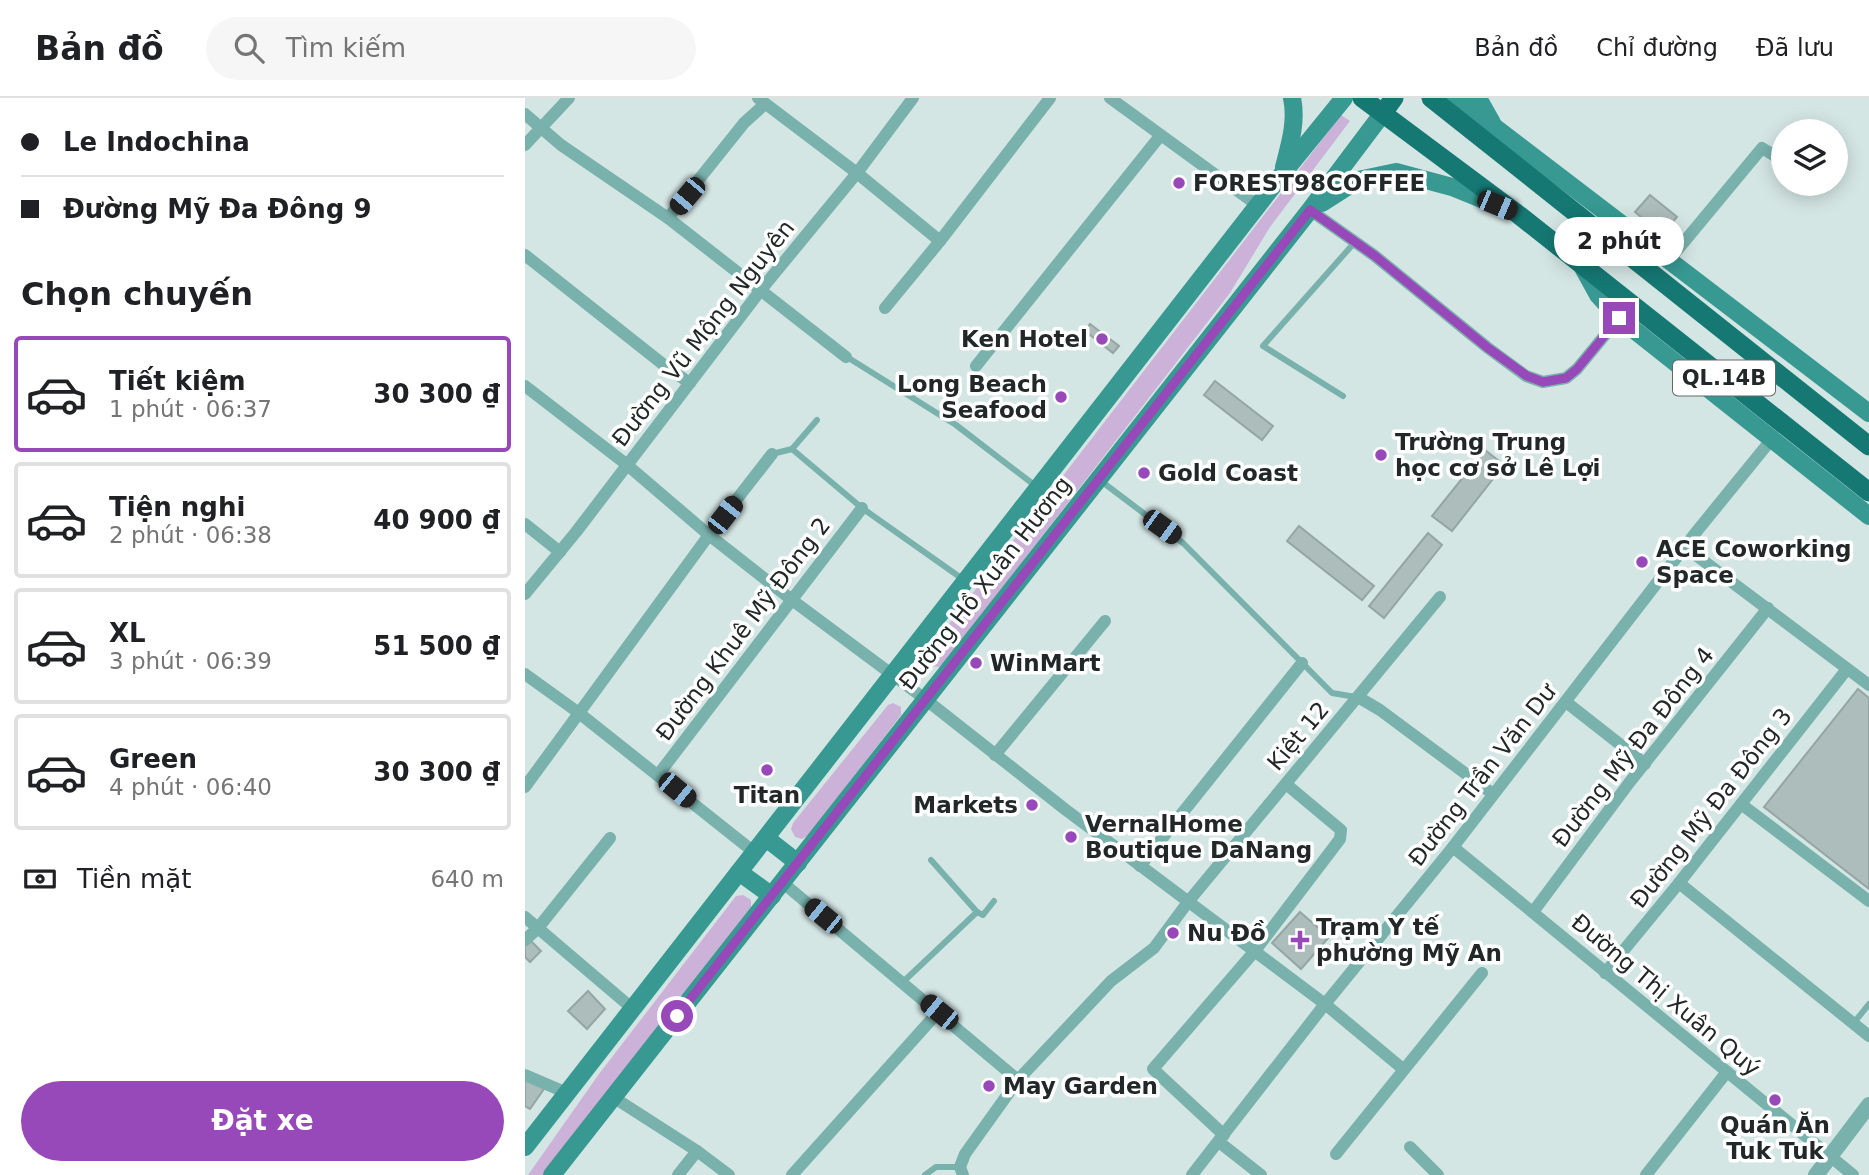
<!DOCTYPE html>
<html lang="vi">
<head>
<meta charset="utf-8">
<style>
	body { margin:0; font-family:"DejaVu Sans",sans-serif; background:#f6f6f6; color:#202124; height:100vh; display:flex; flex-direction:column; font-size:26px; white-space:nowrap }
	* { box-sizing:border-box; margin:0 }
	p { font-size:23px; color:#757577 }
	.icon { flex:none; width:38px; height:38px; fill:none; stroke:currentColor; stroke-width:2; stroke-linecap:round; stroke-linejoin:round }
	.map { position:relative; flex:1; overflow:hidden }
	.drawer { display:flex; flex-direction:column; background:#fff; width:525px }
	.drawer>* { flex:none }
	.hud { display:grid; align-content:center; height:154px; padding:0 21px; background:#fff }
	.buttons { position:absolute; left:1246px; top:21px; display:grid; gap:14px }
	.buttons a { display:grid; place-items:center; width:77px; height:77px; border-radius:50%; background:#fff; box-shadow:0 4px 18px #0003; font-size:35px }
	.end { position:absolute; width:32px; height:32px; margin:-16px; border:9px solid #9849b9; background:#fff; box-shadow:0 0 0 4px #fff }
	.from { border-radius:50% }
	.bubble { position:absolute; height:49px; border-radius:24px; background:#fff; box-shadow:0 4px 18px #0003; font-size:23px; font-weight:800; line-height:49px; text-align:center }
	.car { position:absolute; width:21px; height:42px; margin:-21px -10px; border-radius:9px; box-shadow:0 0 5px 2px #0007; background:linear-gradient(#222 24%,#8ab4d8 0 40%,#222 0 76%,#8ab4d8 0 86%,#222 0) }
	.hud b { display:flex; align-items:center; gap:24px; height:66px; font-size:26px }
	.hud b+b { border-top:2px solid #e0e0e0 }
	.hud i { width:18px; height:18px; background:#202124 }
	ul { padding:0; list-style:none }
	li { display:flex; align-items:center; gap:21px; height:116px; margin:0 14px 10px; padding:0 7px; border:4px solid #e0e0e0; border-radius:7px }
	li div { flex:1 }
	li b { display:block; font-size:26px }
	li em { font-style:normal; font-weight:800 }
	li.on { border-color:#9849b9 }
	li>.icon { width:63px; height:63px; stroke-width:1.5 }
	h2 { padding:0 21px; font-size:32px; line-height:84px }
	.pay { display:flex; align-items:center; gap:18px; height:77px; padding:0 21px; font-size:26px }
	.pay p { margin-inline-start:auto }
	.cta { display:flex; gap:14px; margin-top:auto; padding:14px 21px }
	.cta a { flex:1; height:80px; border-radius:42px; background:#9849b9; color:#fff; font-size:28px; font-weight:800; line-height:80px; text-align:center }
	header { display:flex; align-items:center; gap:42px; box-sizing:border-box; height:98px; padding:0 35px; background:#fff; border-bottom:2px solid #e0e0e0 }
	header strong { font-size:33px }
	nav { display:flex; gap:38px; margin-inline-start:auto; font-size:24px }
	.search { width:490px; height:63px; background:#f6f6f6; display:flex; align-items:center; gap:18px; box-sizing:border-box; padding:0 24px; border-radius:38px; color:#757577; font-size:26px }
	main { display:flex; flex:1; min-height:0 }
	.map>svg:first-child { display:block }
</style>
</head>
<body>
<header>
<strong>Bản đồ</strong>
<div class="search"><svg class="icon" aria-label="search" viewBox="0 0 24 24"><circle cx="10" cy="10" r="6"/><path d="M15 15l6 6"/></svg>Tìm kiếm</div>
<nav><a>Bản đồ</a><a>Chỉ đường</a><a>Đã lưu</a></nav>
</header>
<main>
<section class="drawer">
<div class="hud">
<b><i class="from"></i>Le Indochina</b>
<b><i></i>Đường Mỹ Đa Đông 9</b>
</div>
<h2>Chọn chuyến</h2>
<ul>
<li class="on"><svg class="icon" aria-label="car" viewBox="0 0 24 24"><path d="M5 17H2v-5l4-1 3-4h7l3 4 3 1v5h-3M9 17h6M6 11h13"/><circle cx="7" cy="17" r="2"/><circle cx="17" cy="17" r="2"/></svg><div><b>Tiết kiệm</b><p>1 phút · 06:37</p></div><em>30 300 ₫</em></li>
<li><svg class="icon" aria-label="car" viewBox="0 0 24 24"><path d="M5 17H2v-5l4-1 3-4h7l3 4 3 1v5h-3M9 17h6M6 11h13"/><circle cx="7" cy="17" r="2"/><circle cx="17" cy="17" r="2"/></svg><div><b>Tiện nghi</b><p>2 phút · 06:38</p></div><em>40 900 ₫</em></li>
<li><svg class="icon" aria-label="car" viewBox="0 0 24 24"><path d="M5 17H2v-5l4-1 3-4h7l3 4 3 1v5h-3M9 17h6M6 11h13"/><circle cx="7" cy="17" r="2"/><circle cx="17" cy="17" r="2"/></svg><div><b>XL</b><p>3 phút · 06:39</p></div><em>51 500 ₫</em></li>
<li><svg class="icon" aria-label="car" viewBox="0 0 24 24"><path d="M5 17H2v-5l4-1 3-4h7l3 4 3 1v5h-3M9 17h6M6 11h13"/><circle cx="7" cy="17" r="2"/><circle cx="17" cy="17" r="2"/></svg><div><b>Green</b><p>4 phút · 06:40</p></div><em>30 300 ₫</em></li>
</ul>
<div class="pay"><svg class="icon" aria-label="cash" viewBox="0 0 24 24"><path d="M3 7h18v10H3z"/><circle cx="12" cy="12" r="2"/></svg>Tiền mặt<p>640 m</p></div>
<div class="cta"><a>Đặt xe</a></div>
</section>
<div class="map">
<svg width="1344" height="1077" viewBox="0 0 1344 1077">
	<rect width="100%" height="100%" fill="#d4e6e4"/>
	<g fill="#ccb2d8">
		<path d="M816 17 825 23 745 129 705 195 420 564 414 569 406 568 401 560 403 553Z"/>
		<path d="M368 605 376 609V617L284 737 277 741 270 739 266 731 268 725 363 607Z"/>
		<path d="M218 797 226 802V810L19 1077H3L74 976 211 798Z"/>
	</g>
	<g fill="#acbdbb" stroke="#95a5a4" stroke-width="2">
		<path d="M1125 97 1152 119 1137 137 1110 114Z"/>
		<path d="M565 226 594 248 588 255 560 233Z"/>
		<path d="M690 283 748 328 737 342 679 297Z"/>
		<path d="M960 352 979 367 927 433 907 418Z"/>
		<path d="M774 428 849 488 837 502 762 443Z"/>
		<path d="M903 435 917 447 859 520 844 508Z"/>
		<path d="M1333 591 1344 600V791L1239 709Z"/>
		<path d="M775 814 804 839 776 871 747 845Z"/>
		<path d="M6 843 16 853 5 864 0 859V848Z"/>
		<path d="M63 893 80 911 62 931 43 913Z"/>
		<path d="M0 982 21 988 5 1011 0 1008Z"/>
	</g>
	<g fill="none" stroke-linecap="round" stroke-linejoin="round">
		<g stroke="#79b1ac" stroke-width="6">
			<path d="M322 259 431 327 512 389"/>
			<path d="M818 298 738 248 830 144"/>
			<path d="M267 351 292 322"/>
			<path d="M247 356 267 351 337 410 439 482"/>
			<path d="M576 383 658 445 807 595 831 599"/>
			<path d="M452 814 458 817 469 803"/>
			<path d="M378 884 452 814 406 762"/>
			<path d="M1328 926 1344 906"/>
			<path d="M400 1077 411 1069H435"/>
		</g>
		<g stroke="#79b1ac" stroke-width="12">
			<path d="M233 0 332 75 415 143"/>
			<path d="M585 0 732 107"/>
			<path d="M0 16 36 47 143 120 321 259"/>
			<path d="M0 47 44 0"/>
			<path d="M785 112 850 158 963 250 1001 278 1018 284 1041 280 1052 271 1094 220"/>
			<path d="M143 120 219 25 240 6"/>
			<path d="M0 157 144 271 165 285"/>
			<path d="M1144 162 1237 50 1258 63"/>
			<path d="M360 210 415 143 525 0"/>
			<path d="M451 268 635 38"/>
			<path d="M0 288 101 366 184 437 267 502 400 601 541 712 800 906 878 971"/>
			<path d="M0 426 35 454"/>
			<path d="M1160 449 1344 587"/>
			<path d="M0 496 51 434 235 193 332 75 388 0"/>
			<path d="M0 576 54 615 229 754"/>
			<path d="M833 599 855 612 968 696"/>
			<path d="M1041 604 1120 666"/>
			<path d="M470 657 580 523"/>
			<path d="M133 677 337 410"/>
			<path d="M0 689 184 437 247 356"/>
			<path d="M1216 706 1344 803"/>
			<path d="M928 749 1328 1077"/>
			<path d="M615 768 777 565"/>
			<path d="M257 784 493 982"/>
			<path d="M1154 785 1344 938"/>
			<path d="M1008 814 1104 685 1243 510"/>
			<path d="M0 819 108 911"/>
			<path d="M0 842 13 830 85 740"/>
			<path d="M1080 875 1154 785 1322 571"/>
			<path d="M0 977 42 995"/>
			<path d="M88 999 172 1053"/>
			<path d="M699 1037 628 971 729 854 815 741 816 732 761 686"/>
			<path d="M694 1044 736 1077"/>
			<path d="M885 1049 913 1077"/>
			<path d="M811 1056 957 875"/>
			<path d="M153 1077 172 1053 204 1077"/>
			<path d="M267 1077 414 913"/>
			<path d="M438 1077 435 1069 440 1056 493 982 586 883 629 850 663 804 915 499"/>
			<path d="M667 1077 800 906 928 749 1172 433 1246 342"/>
			<path d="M1121 1077 1201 975"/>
		</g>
		<path stroke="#79b1ac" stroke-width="16" d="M1291 1077 1344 1007"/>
		<g stroke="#379992" stroke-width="18">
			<path d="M928 0 968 28 1344 315"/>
			<path d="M953 0 967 25"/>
			<path d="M759 69C765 46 772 23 767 0"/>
			<path d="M797 105 833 82 871 74 927 89 976 109"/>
			<path d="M1056 166 1073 197 1094 220 1344 418"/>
			<path d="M241 740 273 765"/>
			<path d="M214 774 247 798"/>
			<path d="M0 1049 758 75 819 0"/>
			<path d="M27 1077 785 112 858 15"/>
		</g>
		<g stroke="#167873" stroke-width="19">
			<path d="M837 0 994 117 1344 394"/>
			<path d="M906 0 1344 348"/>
			<path d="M858 15 869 0"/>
		</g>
	</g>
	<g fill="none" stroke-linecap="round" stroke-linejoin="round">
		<path stroke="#9849b9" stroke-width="9" d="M152 918 785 112 850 158 963 250 1002 278 1018 284 1041 280 1052 271 1094 220"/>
	</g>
	<g fill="#9849b9" stroke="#fff" stroke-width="2.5">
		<circle cx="654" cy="85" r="7"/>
		<circle cx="577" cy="241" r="7"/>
		<circle cx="536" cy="299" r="7"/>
		<circle cx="856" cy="357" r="7"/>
		<circle cx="619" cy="375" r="7"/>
		<circle cx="1117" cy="464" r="7"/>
		<circle cx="451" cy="565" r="7"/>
		<circle cx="242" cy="672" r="7"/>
		<circle cx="507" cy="707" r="7"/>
		<circle cx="546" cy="739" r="7"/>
		<circle cx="648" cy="835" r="7"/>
		<path d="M771.5 831.5h7v7h7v7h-7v7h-7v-7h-7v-7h7z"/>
		<circle cx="464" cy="988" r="7"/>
		<circle cx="1250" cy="1002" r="7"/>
	</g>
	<g text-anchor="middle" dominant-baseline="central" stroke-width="7" stroke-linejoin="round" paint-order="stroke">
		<rect fill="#fff" stroke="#646868" stroke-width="2" x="1148" y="262.5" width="102" height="35" rx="5"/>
		<g font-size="21" font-weight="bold" fill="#212827">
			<text x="1199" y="280">QL.14B</text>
		</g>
		<g font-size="23" font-weight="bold" fill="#212827" stroke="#fff" text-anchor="start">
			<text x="668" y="85">FOREST98COFFEE</text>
			<text x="563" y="241" text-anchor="end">Ken Hotel</text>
			<text x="522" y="286" text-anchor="end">Long Beach<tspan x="522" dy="26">Seafood</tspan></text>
			<text x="870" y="344">Trường Trung<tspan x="870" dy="26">học cơ sở Lê Lợi</tspan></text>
			<text x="633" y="375">Gold Coast</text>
			<text x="1131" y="451">ACE Coworking<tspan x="1131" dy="26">Space</tspan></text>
			<text x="465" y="565">WinMart</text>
			<text x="242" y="697" text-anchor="middle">Titan</text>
			<text x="493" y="707" text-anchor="end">Markets</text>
			<text x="560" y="726">VernalHome<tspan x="560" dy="26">Boutique DaNang</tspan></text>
			<text x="791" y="829">Trạm Y tế<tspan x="791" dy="26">phường Mỹ An</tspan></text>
			<text x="662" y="835">Nu Đồ</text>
			<text x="478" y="988">May Garden</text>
			<text x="1250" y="1027" text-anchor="middle">Quán Ăn<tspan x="1250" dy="26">Tuk Tuk</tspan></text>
		</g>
		<g font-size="23" fill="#212827" stroke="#fff">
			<text transform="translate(178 235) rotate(-52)">Đường Vũ Mộng Nguyên</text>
			<text transform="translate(460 485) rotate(-52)">Đường Hồ Xuân Hương</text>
			<text transform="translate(218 531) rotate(-53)">Đường Khuê Mỹ Đông 2</text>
			<text transform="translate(773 638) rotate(-50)">Kiệt 12</text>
			<text transform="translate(1108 649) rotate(-52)">Đường Mỹ Đa Đông 4</text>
			<text transform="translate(957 677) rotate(-52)">Đường Trần Văn Dư</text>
			<text transform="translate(1186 710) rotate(-52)">Đường Mỹ Đa Đông 3</text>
			<text transform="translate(1141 897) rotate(40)">Đường Thị Xuân Quý</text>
		</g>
	</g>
</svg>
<div class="buttons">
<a><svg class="icon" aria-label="layers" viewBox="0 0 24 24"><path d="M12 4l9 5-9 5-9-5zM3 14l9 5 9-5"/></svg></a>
</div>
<i class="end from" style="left:152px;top:918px"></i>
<i class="end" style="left:1094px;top:220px"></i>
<div class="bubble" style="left:1029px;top:119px;width:130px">2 phút</div>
<i class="car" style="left:162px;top:98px;rotate:220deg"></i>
<i class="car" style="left:972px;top:107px;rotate:113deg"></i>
<i class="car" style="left:200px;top:417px;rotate:38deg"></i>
<i class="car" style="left:637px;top:429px;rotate:126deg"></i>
<i class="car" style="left:152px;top:692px;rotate:129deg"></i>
<i class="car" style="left:298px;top:818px;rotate:309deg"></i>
<i class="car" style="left:414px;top:914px;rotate:309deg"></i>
</div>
</main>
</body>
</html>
